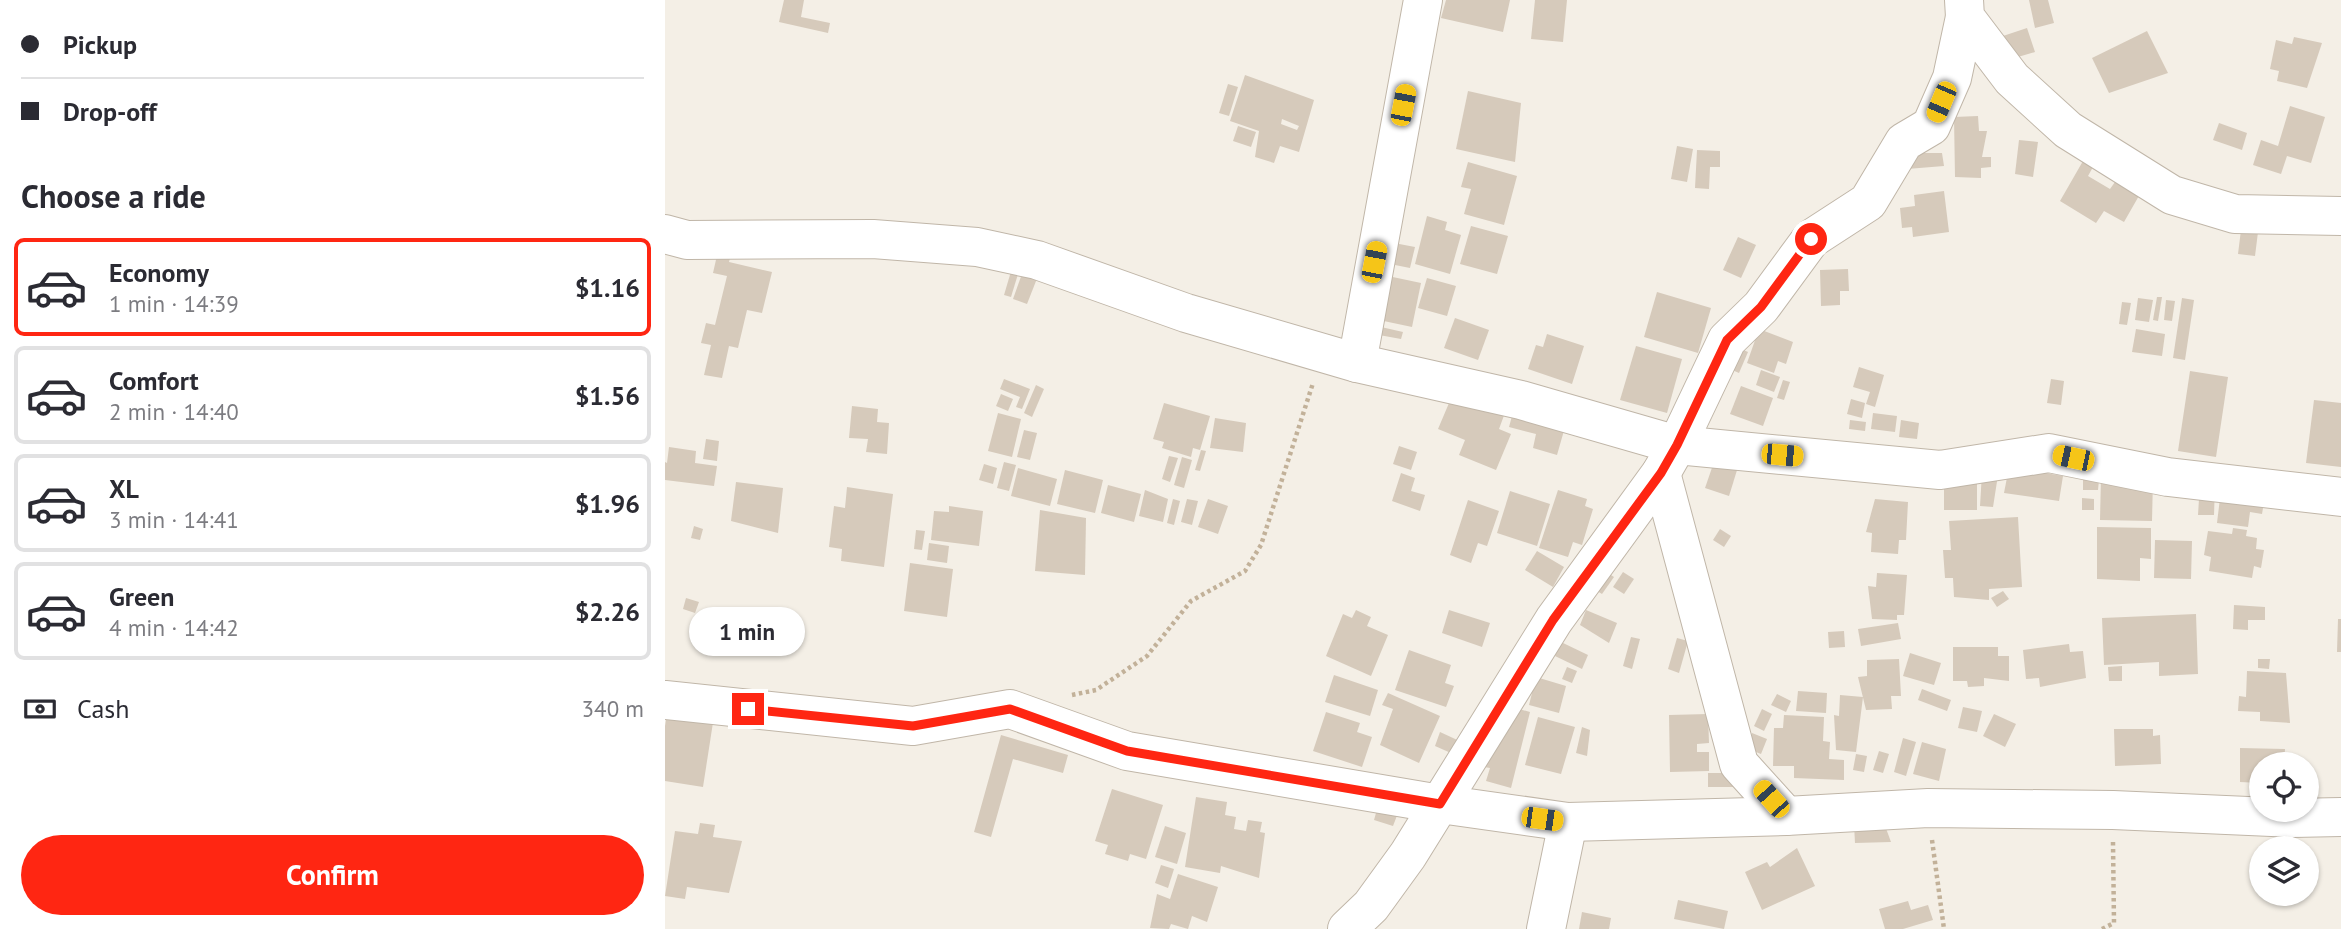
<!DOCTYPE html>
<html lang="en">
<head>
<meta charset="utf-8">
<style>
	body { margin:0; font-family:"PT Sans",sans-serif; background:#f2f2f3; color:#2b2b33; height:100vh; display:flex; flex-direction:column; font-size:26px; white-space:nowrap }
	* { box-sizing:border-box; margin:0 }
	p { font-size:23px; color:#7c7c81 }
	.icon { flex:none; width:38px; height:38px; fill:none; stroke:currentColor; stroke-width:2; stroke-linecap:round; stroke-linejoin:round }
	.map { position:relative; flex:1; overflow:hidden }
	.side { display:flex; flex-direction:column; background:#fff; width:665px }
	.side>* { flex:none }
	.banner { display:grid; align-content:center; height:154px; padding:0 21px; background:#fff }
	.buttons { position:absolute; left:1584px; top:752px; display:grid; gap:14px }
	.buttons a { display:grid; place-items:center; width:70px; height:70px; border-radius:50%; background:#fff; box-shadow:0 2px 5px #0004; font-size:35px }
	.end { position:absolute; width:32px; height:32px; margin:-16px; border:9px solid #ff2612; background:#fff; box-shadow:0 0 0 4px #fff }
	.from { border-radius:50% }
	.bubble { position:absolute; height:49px; border-radius:24px; background:#fff; box-shadow:0 2px 5px #0004; font-size:23px; font-weight:800; line-height:49px; text-align:center }
	.car { position:absolute; width:21px; height:42px; margin:-21px -10px; border-radius:9px; box-shadow:0 0 5px 2px #0007; background:linear-gradient(#f5c518 24%,#345 0 40%,#f5c518 0 76%,#345 0 86%,#f5c518 0) }
	.banner b { display:flex; align-items:center; gap:24px; height:66px; font-size:26px }
	.banner b+b { border-top:2px solid #e1e1e2 }
	.banner i { width:18px; height:18px; background:#2b2b33 }
	ul { padding:0; list-style:none }
	li { display:flex; align-items:center; gap:21px; height:98px; margin:0 14px 10px; padding:0 7px; border:4px solid #e1e1e2; border-radius:10px }
	li div { flex:1 }
	li b { display:block; font-size:26px }
	li em { font-style:normal; font-weight:800 }
	li.selected { border-color:#ff2612 }
	li>.icon { width:63px; height:63px; stroke-width:1.5 }
	h2 { padding:0 21px; font-size:32px; line-height:84px }
	.pay { display:flex; align-items:center; gap:18px; height:77px; padding:0 21px; font-size:26px }
	.pay p { margin-inline-start:auto }
	.button { display:flex; gap:14px; margin-top:auto; padding:14px 21px }
	.button a { flex:1; height:80px; border-radius:42px; background:#ff2612; color:#fff; font-size:28px; font-weight:800; line-height:80px; text-align:center }
	main { display:flex; flex:1; min-height:0 }
	.map>svg:first-child { display:block }
</style>
</head>
<body>
<main>
<section class="side">
<div class="banner">
<b><i class="from"></i>Pickup</b>
<b><i></i>Drop-off</b>
</div>
<h2>Choose a ride</h2>
<ul>
<li class="selected"><svg class="icon" aria-label="car" viewBox="0 0 24 24"><path d="M5 17H2v-5l4-1 3-4h7l3 4 3 1v5h-3M9 17h6M6 11h13"/><circle cx="7" cy="17" r="2"/><circle cx="17" cy="17" r="2"/></svg><div><b>Economy</b><p>1 min · 14:39</p></div><em>$1.16</em></li>
<li><svg class="icon" aria-label="car" viewBox="0 0 24 24"><path d="M5 17H2v-5l4-1 3-4h7l3 4 3 1v5h-3M9 17h6M6 11h13"/><circle cx="7" cy="17" r="2"/><circle cx="17" cy="17" r="2"/></svg><div><b>Comfort</b><p>2 min · 14:40</p></div><em>$1.56</em></li>
<li><svg class="icon" aria-label="car" viewBox="0 0 24 24"><path d="M5 17H2v-5l4-1 3-4h7l3 4 3 1v5h-3M9 17h6M6 11h13"/><circle cx="7" cy="17" r="2"/><circle cx="17" cy="17" r="2"/></svg><div><b>XL</b><p>3 min · 14:41</p></div><em>$1.96</em></li>
<li><svg class="icon" aria-label="car" viewBox="0 0 24 24"><path d="M5 17H2v-5l4-1 3-4h7l3 4 3 1v5h-3M9 17h6M6 11h13"/><circle cx="7" cy="17" r="2"/><circle cx="17" cy="17" r="2"/></svg><div><b>Green</b><p>4 min · 14:42</p></div><em>$2.26</em></li>
</ul>
<div class="pay"><svg class="icon" aria-label="cash" viewBox="0 0 24 24"><path d="M3 7h18v10H3z"/><circle cx="12" cy="12" r="2"/></svg>Cash<p>340 m</p></div>
<div class="button"><a>Confirm</a></div>
</section>
<div class="map">
<svg width="1676" height="929" viewBox="0 0 1676 929">
	<rect width="100%" height="100%" fill="#f4efe6"/>
	<g fill="#d6cabb" fill-rule="evenodd">
		<path d="M119 0H139L136 17 165 23 163 33 114 22Z"/>
		<path d="M781 0H845L838 32 776 18Z"/>
		<path d="M870 0H902L898 42 866 39Z"/>
		<path d="M1364 0H1383L1389 23 1370 28Z"/>
		<path d="M1362 28 1370 52 1346 59 1338 36Z"/>
		<path d="M1482 31 1503 73 1444 93 1427 58Z"/>
		<path d="M1629 37 1657 43 1642 88 1612 81 1614 71 1605 69 1611 40 1627 44Z"/>
		<path d="M580 75 649 100 634 152 615 146 609 163 590 157 594 131 565 121ZM617 119 634 126 632 130 616 124Z"/>
		<path d="M563 84 573 87 564 116 554 113Z"/>
		<path d="M803 91 856 103 850 162 791 149Z"/>
		<path d="M1625 106 1660 117 1646 163 1622 156 1616 174 1588 165 1596 140 1613 146Z"/>
		<path d="M1313 116 1314 131H1322L1317 157H1326V167L1316 168V178L1290 177 1289 117Z"/>
		<path d="M1554 123 1582 133 1577 150 1548 140Z"/>
		<path d="M573 126 591 132 586 147 568 141Z"/>
		<path d="M1354 140 1373 142 1368 177 1350 174Z"/>
		<path d="M1012 146 1028 149 1022 182 1006 179Z"/>
		<path d="M1032 150 1055 151V167H1045L1044 189 1030 188Z"/>
		<path d="M1240 153H1277L1279 166 1242 169Z"/>
		<path d="M1418 161 1428 167 1423 176 1445 189 1450 182 1479 187 1459 222 1439 211 1431 223 1395 201Z"/>
		<path d="M803 162 852 176 839 225 799 214 806 189 796 187Z"/>
		<path d="M1279 191 1284 232 1248 237 1247 227 1237 228 1235 208 1250 206 1249 195Z"/>
		<path d="M762 216 782 222 780 230 796 235 785 274 750 264Z"/>
		<path d="M806 226 843 236 832 274 795 264Z"/>
		<path d="M1576 230 1593 232 1590 256 1573 254Z"/>
		<path d="M1073 237 1091 245 1076 278 1058 270Z"/>
		<path d="M729 243 750 247 745 268 725 264Z"/>
		<path d="M53 251 66 254 64 262 107 272 97 313 82 310 73 348 64 346 57 378 39 375 46 345 36 343 41 323 50 325 62 276 48 273Z"/>
		<path d="M350 258 357 261 346 297 339 295Z"/>
		<path d="M1183 269 1184 291H1175V305L1156 306 1155 270Z"/>
		<path d="M358 271 373 276 362 304 348 299Z"/>
		<path d="M723 276 756 283 747 327 714 320Z"/>
		<path d="M762 278 791 286 782 316 753 308Z"/>
		<path d="M992 292 1046 308 1033 353 979 337Z"/>
		<path d="M1492 297H1497L1493 321 1488 320Z"/>
		<path d="M1473 298 1488 300 1484 322 1470 320Z"/>
		<path d="M1517 298 1529 300 1520 360 1508 358Z"/>
		<path d="M1501 300 1510 301 1507 321 1499 320Z"/>
		<path d="M1457 302 1466 303 1462 325 1454 324Z"/>
		<path d="M790 318 824 330 813 360 779 348Z"/>
		<path d="M716 327 738 332 736 339 714 335Z"/>
		<path d="M1094 329 1128 342 1121 364 1113 361 1109 373 1082 363Z"/>
		<path d="M1471 329 1500 334 1497 356 1467 352Z"/>
		<path d="M882 334 919 346 907 384 863 369 871 345 878 347Z"/>
		<path d="M1067 345 1083 352 1074 373 1058 366Z"/>
		<path d="M971 346 1017 359 1002 413 955 400Z"/>
		<path d="M1194 367 1219 375 1210 407 1201 404 1205 392 1188 387Z"/>
		<path d="M1096 370 1115 377 1109 392 1091 385Z"/>
		<path d="M1525 371 1563 377 1551 457 1513 451Z"/>
		<path d="M339 379 365 389 357 409 351 407 355 397 335 389Z"/>
		<path d="M1386 379 1399 381 1396 405 1382 403Z"/>
		<path d="M1118 380 1125 382 1119 400 1112 398Z"/>
		<path d="M371 385 379 389 367 417 359 413Z"/>
		<path d="M1076 386 1108 398 1098 426 1065 414Z"/>
		<path d="M336 394 348 399 343 411 331 406Z"/>
		<path d="M787 396 841 410 834 429 846 434 831 470 794 455 800 440 773 429Z"/>
		<path d="M1186 399 1200 403 1197 418 1182 414Z"/>
		<path d="M1649 400 1676 403V467L1641 463Z"/>
		<path d="M499 403 545 416 535 450 528 448 526 457 497 448 499 442 488 439Z"/>
		<path d="M850 405 900 427 892 455 868 448 871 434 844 427Z"/>
		<path d="M187 406 213 409 212 422 224 423 222 454 201 452 203 439 184 438Z"/>
		<path d="M333 413 356 419 347 457 323 451Z"/>
		<path d="M1208 413 1232 416 1230 432 1206 429Z"/>
		<path d="M550 418 581 423 578 452 545 448Z"/>
		<path d="M1185 420 1201 422 1200 431 1184 429Z"/>
		<path d="M1236 420 1254 423 1252 439 1234 437Z"/>
		<path d="M359 430 372 433 365 460 352 457Z"/>
		<path d="M41 439 54 441 52 461 38 459Z"/>
		<path d="M734 446 752 452 746 470 728 464Z"/>
		<path d="M4 447 31 451 30 463 52 466 49 486 0 480V462L2 463Z"/>
		<path d="M536 450 541 451 535 471 530 470Z"/>
		<path d="M504 456 513 458 505 482 497 479Z"/>
		<path d="M517 457 527 460 519 488 509 485Z"/>
		<path d="M1050 459 1073 467 1064 496 1040 488Z"/>
		<path d="M339 462 351 465 344 491 332 488Z"/>
		<path d="M319 464 332 468 328 484 314 480Z"/>
		<path d="M1344 467 1398 476 1394 501 1339 493Z"/>
		<path d="M353 468 392 479 385 506 346 496Z"/>
		<path d="M400 470 438 480 430 513 392 504Z"/>
		<rect x="1279" y="472" width="33" height="38"/>
		<path d="M736 473 750 478 746 491 760 495 755 511 727 501Z"/>
		<path d="M1317 473 1333 475 1328 507 1315 506Z"/>
		<path d="M1436 477 1488 478 1487 521 1435 520Z"/>
		<path d="M1418 479 1434 480 1433 490H1418Z"/>
		<path d="M71 482 118 488 113 533 66 521Z"/>
		<path d="M1535 484 1550 485 1549 515H1533Z"/>
		<path d="M443 485 476 494 469 522 436 513Z"/>
		<path d="M182 487 228 494 219 567 176 561 177 549 164 547 169 506 180 508Z"/>
		<path d="M480 490 503 499 498 522 474 516Z"/>
		<path d="M893 490 922 499 920 506 928 509 917 545 908 542 903 557 874 548Z"/>
		<path d="M1556 490 1600 496 1597 514 1585 512 1583 527 1552 523Z"/>
		<path d="M845 491 885 504 872 546 832 533Z"/>
		<path d="M1417 498 1429 499V510H1417Z"/>
		<path d="M508 499 515 501 509 525 502 523Z"/>
		<path d="M522 499 533 501 527 525 516 522Z"/>
		<path d="M543 499 563 506 553 534 533 527Z"/>
		<path d="M1210 499 1243 502 1241 540H1234L1233 554 1206 552 1207 533 1201 532Z"/>
		<path d="M803 500 834 511 822 546 813 543 806 563 785 555Z"/>
		<path d="M284 506 318 511 314 546 266 540 269 511 284 512Z"/>
		<path d="M375 510 421 518 420 575 370 571Z"/>
		<path d="M1353 517 1357 587 1324 589V600L1289 597 1288 578H1280L1278 550H1286L1284 521Z"/>
		<path d="M29 526 38 529 35 540 26 538Z"/>
		<path d="M1432 527 1486 528V559L1475 558V581L1432 579Z"/>
		<path d="M1568 528 1582 530 1581 536 1592 538 1591 549 1599 550 1596 568 1589 566 1587 578 1544 571 1546 557 1539 555 1543 531 1567 534Z"/>
		<path d="M1055 529 1066 536 1059 547 1048 540Z"/>
		<path d="M251 530 260 531 257 550 249 549Z"/>
		<path d="M1490 540 1527 541 1526 579 1489 578Z"/>
		<path d="M264 543 284 546 282 563 262 560Z"/>
		<path d="M872 551 899 567 888 587 860 570Z"/>
		<path d="M245 563 288 569 282 617 239 611Z"/>
		<path d="M932 566 949 577 937 594 921 584Z"/>
		<path d="M958 572 969 579 959 594 948 587Z"/>
		<path d="M1212 573 1242 575 1239 615H1232V620L1207 619 1203 586 1211 587Z"/>
		<path d="M1338 591 1344 599 1332 607 1326 598Z"/>
		<path d="M21 598 34 602 30 613 18 609Z"/>
		<path d="M1569 605 1600 607V620H1583V630L1568 629Z"/>
		<path d="M691 610 706 617 702 626 723 635 706 676 661 656 678 614 687 618Z"/>
		<path d="M784 610 825 623 817 647 777 633Z"/>
		<path d="M921 610 952 623 944 643 915 625Z"/>
		<path d="M1531 614 1533 674 1494 676V662L1439 665 1437 618Z"/>
		<path d="M1673 619H1676V652H1672Z"/>
		<path d="M1233 623 1236 639 1196 646 1193 629Z"/>
		<path d="M1179 631 1180 647 1164 648 1163 632Z"/>
		<path d="M966 637 975 639 967 669 958 666Z"/>
		<path d="M1012 638 1023 641 1014 673 1003 669Z"/>
		<path d="M896 642 923 655 917 669 890 656Z"/>
		<path d="M1404 644 1405 652 1418 651 1421 678 1375 687 1374 678 1361 679 1358 650Z"/>
		<path d="M1288 647H1333V656H1344V681L1319 678V686L1303 687 1302 681H1288Z"/>
		<path d="M744 650 786 665 780 683 789 686 781 707 730 690Z"/>
		<path d="M1245 653 1276 663 1269 685 1238 676Z"/>
		<path d="M1234 659 1236 696H1226L1227 709 1201 710 1193 677 1202 676V660Z"/>
		<path d="M1593 659H1605L1604 669 1593 668Z"/>
		<path d="M1457 666V681H1444L1443 667Z"/>
		<path d="M902 667 912 671 907 683 897 679Z"/>
		<path d="M1582 671 1621 673 1625 723 1595 721V712L1573 711 1574 696 1581 697Z"/>
		<path d="M669 675 713 690 705 716 660 702Z"/>
		<path d="M871 677 901 686 894 713 864 705Z"/>
		<path d="M1257 689 1286 700 1282 711 1253 700Z"/>
		<path d="M1133 691 1162 693 1161 713 1131 711Z"/>
		<path d="M723 693 775 716 754 763 715 745 728 709 717 705Z"/>
		<path d="M1112 694 1126 701 1121 712 1106 705Z"/>
		<path d="M1175 695 1198 697 1191 752 1171 750 1169 715 1174 716Z"/>
		<path d="M840 705 865 712 846 788 821 781 825 768 819 767Z"/>
		<path d="M1298 707 1317 711 1312 732 1293 728Z"/>
		<path d="M3 709 49 716 38 787 0 781V726Z"/>
		<path d="M1097 709 1107 714 1099 731 1089 726Z"/>
		<path d="M661 712 695 723 692 732 707 737 697 767 648 751Z"/>
		<path d="M1043 714 1044 743 1032 744V752H1044V771L1005 772 1004 715Z"/>
		<path d="M1329 714 1351 724 1340 747 1318 736Z"/>
		<path d="M1119 715 1159 717 1158 741 1165 742 1164 759 1179 760V780L1129 778V766H1108L1109 728H1118Z"/>
		<path d="M873 717 910 727 896 774 860 765Z"/>
		<path d="M917 727 925 730 922 756 911 753Z"/>
		<path d="M1449 729H1488V736L1495 735 1496 764 1450 766Z"/>
		<path d="M775 732 801 744 795 757 770 746Z"/>
		<path d="M1087 733 1102 739 1096 754 1081 748Z"/>
		<path d="M336 735 403 755 398 773 348 759 326 837 309 832Z"/>
		<path d="M1238 738 1251 742 1241 776 1229 772Z"/>
		<path d="M1257 742 1281 749 1274 781 1248 774Z"/>
		<path d="M1575 748 1620 749 1619 765H1596V783L1575 782Z"/>
		<path d="M1214 751 1224 754 1218 773 1208 770Z"/>
		<path d="M1191 754 1202 756 1199 772 1188 770Z"/>
		<rect x="1043" y="773" width="28" height="14"/>
		<path d="M447 789 498 805 481 859 465 854 463 861 440 854 443 845 430 841Z"/>
		<path d="M531 797 562 802 560 815 571 817 569 829 581 831 583 820 597 822 595 832 600 833 594 878 556 866 555 873 520 867Z"/>
		<path d="M713 806 733 813 728 826 709 820Z"/>
		<path d="M35 823 50 825 48 837 77 841 64 893 22 887 20 899 0 896 10 831 33 834Z"/>
		<path d="M1219 823 1226 842 1190 843 1189 824Z"/>
		<path d="M500 826 521 833 512 864 490 857Z"/>
		<path d="M1132 848 1150 886 1097 910 1080 872 1102 862 1105 867Z"/>
		<path d="M496 865 509 869 503 888 490 883Z"/>
		<path d="M513 874 553 887 542 922 527 916 523 929 506 924 504 929 485 928 492 894 505 899Z"/>
		<path d="M1013 900 1063 911 1059 929 1009 919Z"/>
		<path d="M1243 901 1246 910 1263 905 1268 920 1238 929H1220L1214 909Z"/>
		<path d="M917 912 946 918 944 929H914Z"/>
	</g>
	<g fill="none" stroke-linecap="round" stroke-linejoin="round">
		<defs>
			<g id="minor">
				<path d="M1299 0 1300 17 1347 79 1403 130 1507 195 1570 214 1676 216"/>
				<path d="M0 234 22 240 208 239 312 247 372 260 521 313 692 363 856 400 1012 445 1275 470 1384 453 1503 477 1676 497"/>
				<path d="M692 363 758 0"/>
				<path d="M996 473 1074 764 1121 816"/>
				<path d="M0 700 248 726 345 709 462 751 775 804 903 822 1121 816 1263 808 1448 810 1628 818 1676 817"/>
				<path d="M682 929 706 906 743 855 889 620 996 473 1012 445 1062 340 1096 307 1146 239 1203 202 1239 142 1266 126 1287 78 1300 17"/>
				<path d="M881 929 903 822"/>
			</g>
		</defs>
		<use href="#minor" stroke="#c0b6a8" stroke-width="40"/>
		<g stroke="#c2b199" stroke-width="4.5" stroke-dasharray="3.5 3.5" stroke-linecap="butt">
			<path d="M407 695 431 690 482 656 526 601 580 571 596 545 648 383"/>
			<path d="M1267 840 1279 929"/>
			<path d="M1437 929 1449 923 1448 842"/>
		</g>
		<use href="#minor" stroke="#fff" stroke-width="38"/>
	</g>
	<g fill="none" stroke-linecap="round" stroke-linejoin="round">
		<path stroke="#ff2612" stroke-width="9" d="M83 709 248 726 345 709 462 751 775 804 888 620 996 473 1012 445 1062 340 1096 307 1146 239"/>
	</g>
</svg>
<div class="buttons">
<a><svg class="icon" aria-label="locate" viewBox="0 0 24 24"><circle cx="12" cy="12" r="6"/><path d="M12 2v4M12 18v4M2 12h4M18 12h4"/></svg></a>
<a><svg class="icon" aria-label="layers" viewBox="0 0 24 24"><path d="M12 4l9 5-9 5-9-5zM3 14l9 5 9-5"/></svg></a>
</div>
<i class="end from" style="left:1146px;top:239px"></i>
<i class="end" style="left:83px;top:709px"></i>
<div class="bubble" style="left:24px;top:607px;width:116px">1 min</div>
<i class="car" style="left:1276px;top:102px;rotate:203deg"></i>
<i class="car" style="left:738px;top:105px;rotate:11deg"></i>
<i class="car" style="left:709px;top:262px;rotate:11deg"></i>
<i class="car" style="left:1117px;top:455px;rotate:95deg"></i>
<i class="car" style="left:1408px;top:458px;rotate:282deg"></i>
<i class="car" style="left:1106px;top:799px;rotate:318deg"></i>
<i class="car" style="left:877px;top:819px;rotate:98deg"></i>
</div>
</main>
</body>
</html>
